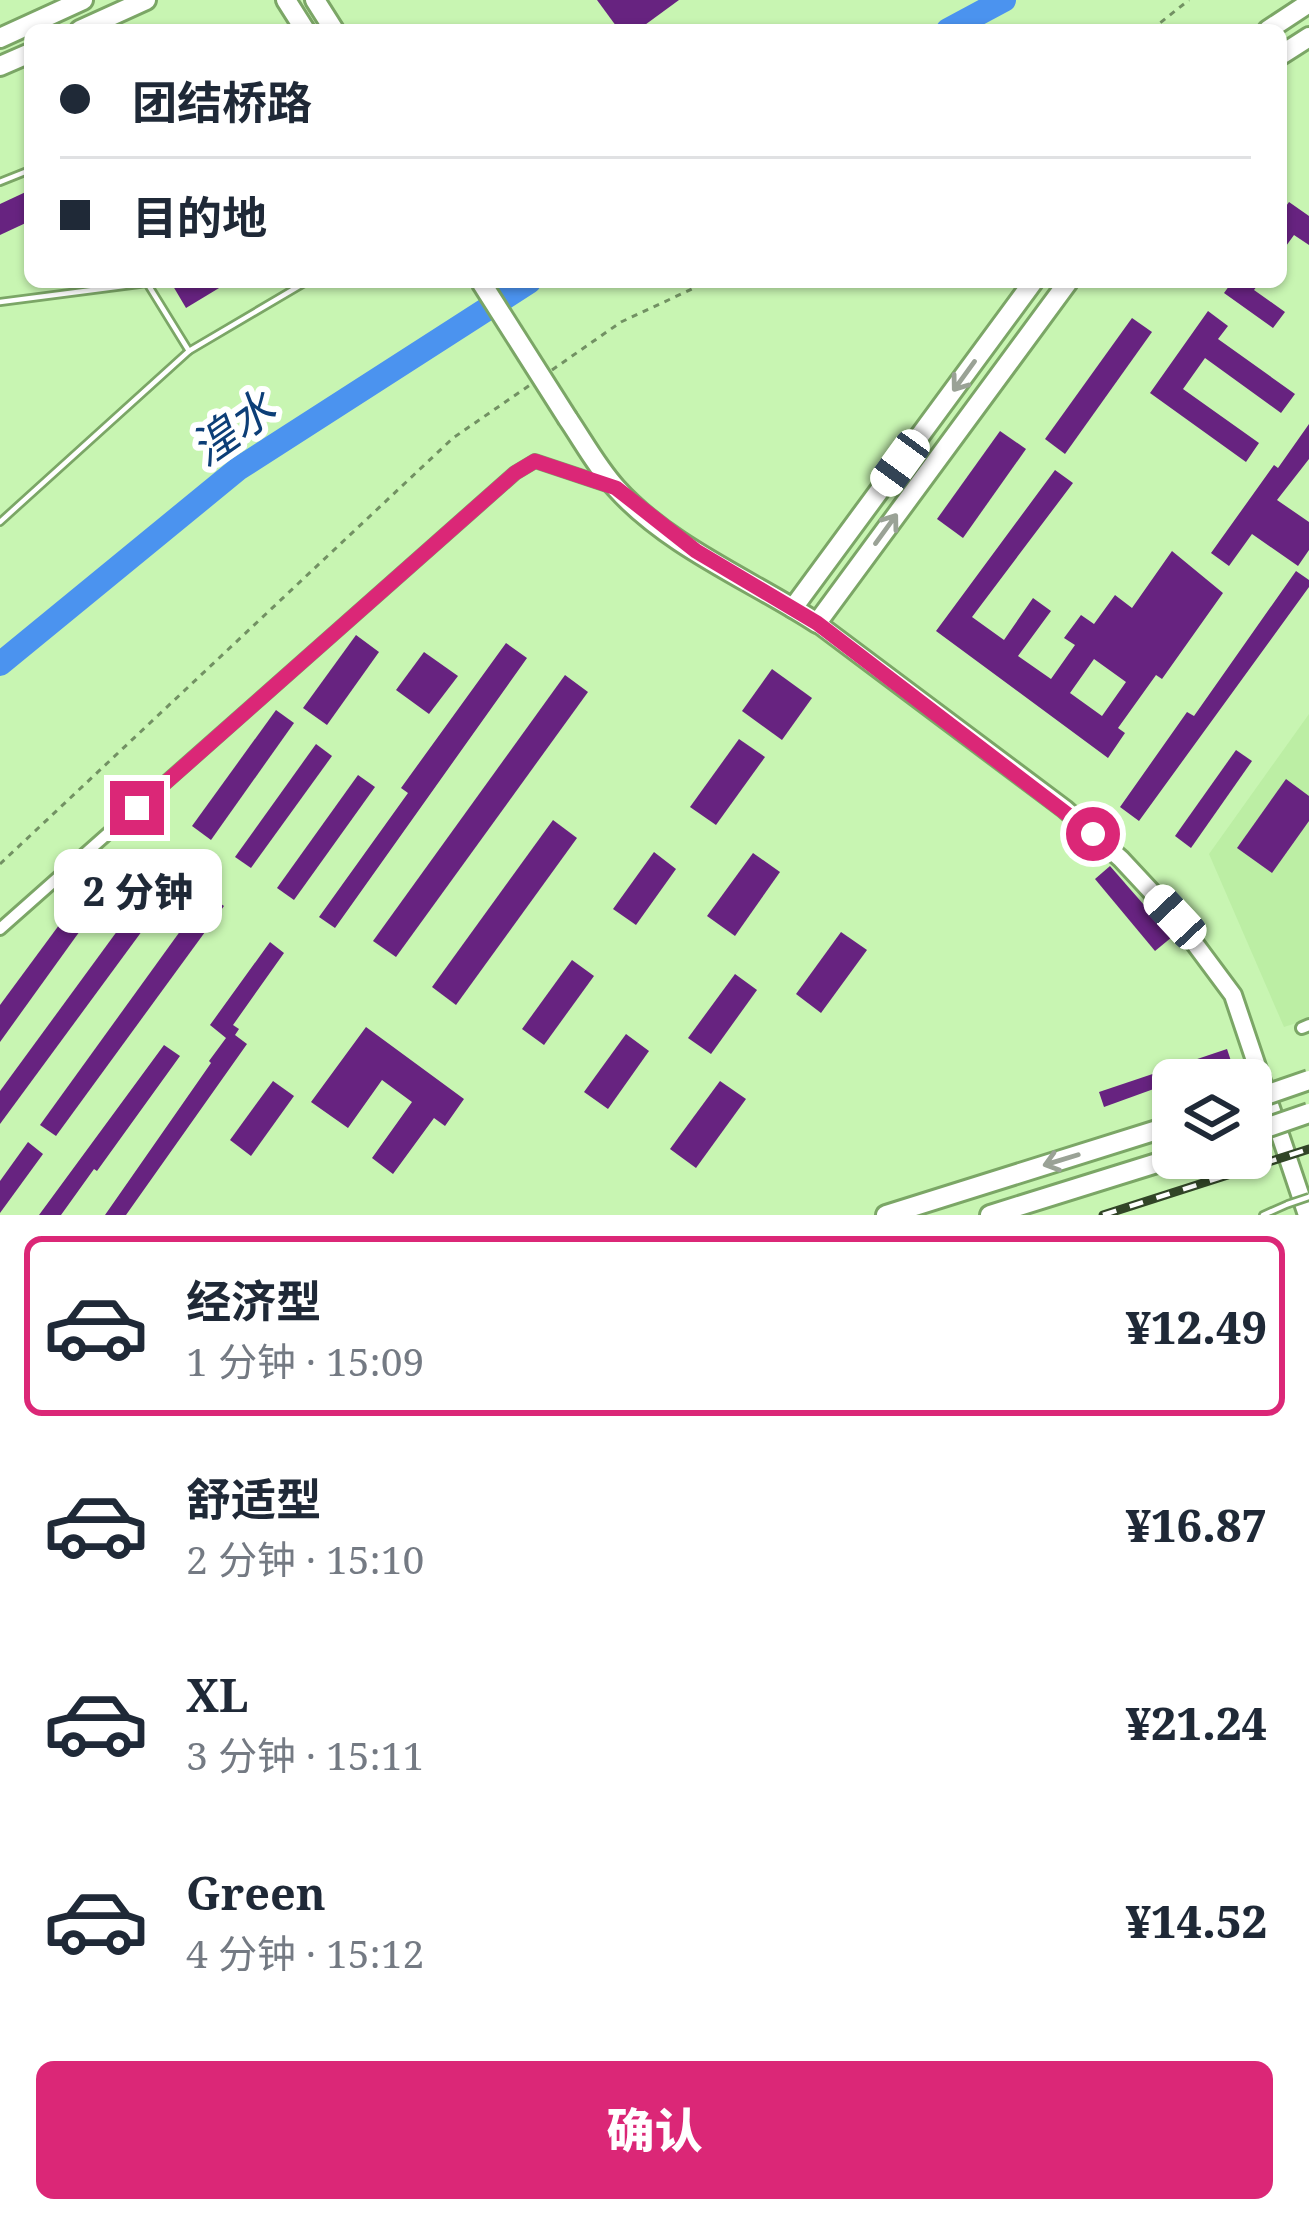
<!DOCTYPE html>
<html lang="zh">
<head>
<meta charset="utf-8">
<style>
	body { margin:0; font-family:"Noto Serif","Noto Sans SC",serif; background:#f2f2f3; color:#1f2937; height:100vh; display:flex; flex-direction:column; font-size:45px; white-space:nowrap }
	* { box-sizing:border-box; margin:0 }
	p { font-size:39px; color:#747a83 }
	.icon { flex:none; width:66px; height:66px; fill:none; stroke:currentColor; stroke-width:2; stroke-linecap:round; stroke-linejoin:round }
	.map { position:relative; height:1215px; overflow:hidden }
	.details { display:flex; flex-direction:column; background:#fff; flex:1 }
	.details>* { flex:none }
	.top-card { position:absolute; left:24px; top:24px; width:1263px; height:264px; border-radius:18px; box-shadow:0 3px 9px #0004; display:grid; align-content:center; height:264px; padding:0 36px; background:#fff }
	.controls { position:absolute; left:1152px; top:1059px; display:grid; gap:24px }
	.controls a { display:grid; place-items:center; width:120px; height:120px; border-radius:18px; background:#fff; box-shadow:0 3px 9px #0004; font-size:60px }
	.end { position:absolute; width:54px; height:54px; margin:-27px; border:15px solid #db2777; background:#fff; box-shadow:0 0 0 6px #fff }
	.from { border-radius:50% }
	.bubble { position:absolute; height:84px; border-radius:18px; background:#fff; box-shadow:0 3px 9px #0004; font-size:39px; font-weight:800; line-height:84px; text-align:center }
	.car { position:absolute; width:36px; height:72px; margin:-36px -18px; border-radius:15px; box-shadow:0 0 9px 3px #0007; background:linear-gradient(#fff 24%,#345 0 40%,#fff 0 76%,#345 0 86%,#fff 0) }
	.top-card b { display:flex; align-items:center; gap:42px; height:114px; font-size:45px }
	.top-card b+b { border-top:3px solid #e0e1e3 }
	.top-card i { width:30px; height:30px; background:#1f2937 }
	ul { padding:21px 0 0; list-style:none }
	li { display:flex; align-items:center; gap:36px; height:180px; margin:0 24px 18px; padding:0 12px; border:6px solid transparent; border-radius:18px }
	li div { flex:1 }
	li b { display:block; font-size:45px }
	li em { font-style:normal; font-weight:800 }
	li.selected { border-color:#db2777 }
	li>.icon { width:108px; height:108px; stroke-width:1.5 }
	.button { display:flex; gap:24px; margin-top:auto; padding:24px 36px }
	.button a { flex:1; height:138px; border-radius:18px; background:#db2777; color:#fff; font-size:48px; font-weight:800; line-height:138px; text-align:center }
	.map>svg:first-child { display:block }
</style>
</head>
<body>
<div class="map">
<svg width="1309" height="1215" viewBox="0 0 1309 1215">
	<rect width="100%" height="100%" fill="#c8f5b2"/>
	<path fill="#bceea4" d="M1309 714V1019L1284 1027 1209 854Z"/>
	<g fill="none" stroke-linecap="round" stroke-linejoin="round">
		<g stroke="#4b93ef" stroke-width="24">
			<path d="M948 30 1004 0"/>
			<path d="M0 664 238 469 529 282"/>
		</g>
	</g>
	<g fill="#672380" fill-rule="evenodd">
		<path d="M597 0H679L638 30H619Z"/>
		<path d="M30 190V221L0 235V204Z"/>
		<path d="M1289 202 1309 216V245L1294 235 1281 253V213Z"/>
		<path d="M181 282H229L186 308 173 286Z"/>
		<path d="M1232 282H1260L1254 290 1285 312 1273 328 1224 293Z"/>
		<path d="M1208 311 1228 326 1218 339 1295 394 1281 413 1205 358 1183 389 1259 443 1246 462 1150 393Z"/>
		<path d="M1132 318 1152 332 1065 454 1045 439Z"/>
		<path d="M1309 424V459L1277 500 1309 522V550L1298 566 1252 534 1229 566 1211 553 1274 465 1278 468Z"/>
		<path d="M1000 431 1026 449 963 538 937 519Z"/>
		<path d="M1055 470 1073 483 972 617 1004 640 1033 598 1051 611 1018 656 1051 679 1075 645 1064 638 1081 615 1094 624 1115 595 1132 608 1172 551 1223 593 1162 679 1156 675 1118 728 1125 733 1108 758 936 631ZM1094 659 1126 682 1102 716 1070 693Z"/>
		<path d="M1296 571 1309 580V587L1139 821 1120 807 1187 712 1194 716Z"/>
		<path d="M356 635 379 652 327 725 303 708Z"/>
		<path d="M506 643 527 658 335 928 319 917 408 793 401 788Z"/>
		<path d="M424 652 458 676 429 714 396 690Z"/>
		<path d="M772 669 812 698 782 740 742 711Z"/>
		<path d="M565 675 588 692 396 957 373 941Z"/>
		<path d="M276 710 294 723 211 840 192 826Z"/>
		<path d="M739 739 765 757 716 825 690 807Z"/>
		<path d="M316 744 332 756 251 868 235 857Z"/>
		<path d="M1236 750 1252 761 1191 848 1175 836Z"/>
		<path d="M358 775 375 787 294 900 277 888Z"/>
		<path d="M1286 779 1309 796V821L1272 873 1237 848Z"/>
		<path d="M553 820 577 838 456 1005 432 987Z"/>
		<path d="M654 852 676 869 636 925 613 909Z"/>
		<path d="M753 853 780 872 735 936 707 916Z"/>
		<path d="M110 856 126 867 0 1042V1005Z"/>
		<path d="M167 863 184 874 0 1124V1091Z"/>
		<path d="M1110 866 1172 937 1155 951 1095 879Z"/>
		<path d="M207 894 224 906 56 1136 40 1125Z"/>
		<path d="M841 932 867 950 821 1013 796 994Z"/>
		<path d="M270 942 284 953 233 1025 239 1029 235 1035 247 1044 126 1215H105L211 1063 209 1061 226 1038 210 1025Z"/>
		<path d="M572 960 594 976 544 1045 522 1029Z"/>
		<path d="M735 974 757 990 711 1054 688 1038Z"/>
		<path d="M366 1027 464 1099 445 1126 434 1118 393 1174 372 1158 412 1102 382 1080 348 1128 311 1102Z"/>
		<path d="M626 1034 649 1051 608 1109 584 1092Z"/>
		<path d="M164 1045 180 1056 97 1171 94 1169 61 1215H39Z"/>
		<path d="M1227 1049 1231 1061 1104 1107 1099 1092Z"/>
		<path d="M273 1081 294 1096 251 1156 230 1140Z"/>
		<path d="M720 1081 746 1099 696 1168 670 1149Z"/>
		<path d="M28 1142 43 1154 0 1213V1181Z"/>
	</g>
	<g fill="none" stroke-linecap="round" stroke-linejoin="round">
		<defs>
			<g id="lane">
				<path d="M0 182 30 170"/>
				<path d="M0 302 147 283 189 351"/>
				<path d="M0 522 189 351 306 282"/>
				<path d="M1263 1215 1288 1204"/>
			</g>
			<g id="street">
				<path d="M0 929 515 473 535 461 613 487"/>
				<path d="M1302 1028 1309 1025"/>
			</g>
			<path id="primary" d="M817 623 1065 809 1121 859 1175 917 1233 995 1307 1215"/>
			<g id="highway">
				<path d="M286 0 305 30"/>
				<path d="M315 0 334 30"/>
				<path d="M80 30 146 0"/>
				<path d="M1268 30 1309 3"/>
				<path d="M0 38 83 0"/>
				<path d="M1281 55 1309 37"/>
				<path d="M0 66 30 53"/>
				<path d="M568 419C583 441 597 467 616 488 669 547 751 580 817 623L1068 282"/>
				<path d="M793 608 1033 282"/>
				<path d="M886 1215 1173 1125"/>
				<path d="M990 1215 1173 1158"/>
			</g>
		</defs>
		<use href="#lane" stroke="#7ba666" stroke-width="10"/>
		<use href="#street" stroke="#7ba666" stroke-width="16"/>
		<use href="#primary" stroke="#7ba666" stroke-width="22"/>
		<use href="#highway" stroke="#7ba666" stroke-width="24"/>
		<g stroke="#729163" stroke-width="3" stroke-dasharray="6 6" stroke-linecap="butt">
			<path d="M1151 30 1189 0"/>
			<path d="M552 370 621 322 707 282"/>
			<path d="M0 864 453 438 530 385"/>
		</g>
		<use href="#lane" stroke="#fff" stroke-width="4.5"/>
		<use href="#street" stroke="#fff" stroke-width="10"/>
		<use href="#primary" stroke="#fff" stroke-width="16"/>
		<use href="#highway" stroke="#fff" stroke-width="18"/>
		<defs>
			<path id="rail" d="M1103 1215 1309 1149"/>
		</defs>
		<use href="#rail" stroke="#314527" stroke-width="9"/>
		<use href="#rail" stroke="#fff" stroke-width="4.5" stroke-dasharray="14" stroke-linecap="butt"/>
		<defs>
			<path id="lane-bridge" d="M1288 1204 1309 1197"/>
			<g id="highway-bridge">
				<path d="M481 282 568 419"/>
				<path d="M1251 1100 1309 1080"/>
				<path d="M1251 1133 1309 1113"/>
			</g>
		</defs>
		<use href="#lane-bridge" stroke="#7ba666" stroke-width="10" stroke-linecap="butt"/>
		<use href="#highway-bridge" stroke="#7ba666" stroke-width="24" stroke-linecap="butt"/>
		<use href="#lane-bridge" stroke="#fff" stroke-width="4.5"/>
		<use href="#highway-bridge" stroke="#fff" stroke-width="18"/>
	</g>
	<defs><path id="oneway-shaft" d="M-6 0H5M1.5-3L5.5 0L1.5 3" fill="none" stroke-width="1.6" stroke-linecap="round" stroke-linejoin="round" transform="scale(3)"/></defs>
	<g stroke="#9aa296">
		<use href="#oneway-shaft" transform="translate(964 376) rotate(126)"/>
		<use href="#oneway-shaft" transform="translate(886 529) rotate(-54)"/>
		<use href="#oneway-shaft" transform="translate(1061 1160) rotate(163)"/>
	</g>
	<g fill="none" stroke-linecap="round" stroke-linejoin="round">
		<path stroke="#db2777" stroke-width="15" d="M137 808 515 473 535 461 616 488 696 551 817 623 1093 834"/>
	</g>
	<g text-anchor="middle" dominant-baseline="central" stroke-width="12" stroke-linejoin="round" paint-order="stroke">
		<g font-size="45" font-style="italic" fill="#0c3e77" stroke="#fff">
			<text transform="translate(232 427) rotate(-35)">湟水</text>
		</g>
	</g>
</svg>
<div class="controls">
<a><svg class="icon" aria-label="layers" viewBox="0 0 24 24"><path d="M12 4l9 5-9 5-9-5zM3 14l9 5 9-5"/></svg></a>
</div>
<i class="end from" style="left:1093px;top:834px"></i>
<i class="end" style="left:137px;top:808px"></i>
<div class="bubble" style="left:54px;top:849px;width:168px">2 分钟</div>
<i class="car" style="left:900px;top:463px;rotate:216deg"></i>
<i class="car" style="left:1175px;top:917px;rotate:317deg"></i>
<div class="top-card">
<b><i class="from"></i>团结桥路</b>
<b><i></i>目的地</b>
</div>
</div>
<section class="details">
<ul>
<li class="selected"><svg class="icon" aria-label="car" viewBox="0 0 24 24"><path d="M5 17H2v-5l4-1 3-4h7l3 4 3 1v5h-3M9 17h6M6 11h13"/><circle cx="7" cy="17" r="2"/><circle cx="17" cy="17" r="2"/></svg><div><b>经济型</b><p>1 分钟 · 15:09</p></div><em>¥12.49</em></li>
<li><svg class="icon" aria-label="car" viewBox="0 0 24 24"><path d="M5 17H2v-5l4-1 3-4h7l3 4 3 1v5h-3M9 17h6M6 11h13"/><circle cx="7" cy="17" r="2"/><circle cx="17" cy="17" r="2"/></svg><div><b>舒适型</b><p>2 分钟 · 15:10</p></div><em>¥16.87</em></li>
<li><svg class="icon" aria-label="car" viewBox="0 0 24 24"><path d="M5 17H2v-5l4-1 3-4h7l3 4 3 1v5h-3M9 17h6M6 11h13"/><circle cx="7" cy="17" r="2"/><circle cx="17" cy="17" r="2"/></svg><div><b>XL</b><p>3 分钟 · 15:11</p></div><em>¥21.24</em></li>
<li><svg class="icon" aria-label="car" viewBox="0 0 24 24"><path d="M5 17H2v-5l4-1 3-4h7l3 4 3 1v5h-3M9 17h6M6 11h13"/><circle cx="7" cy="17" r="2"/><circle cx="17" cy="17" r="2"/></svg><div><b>Green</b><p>4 分钟 · 15:12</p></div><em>¥14.52</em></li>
</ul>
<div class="button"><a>确认</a></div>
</section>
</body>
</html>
